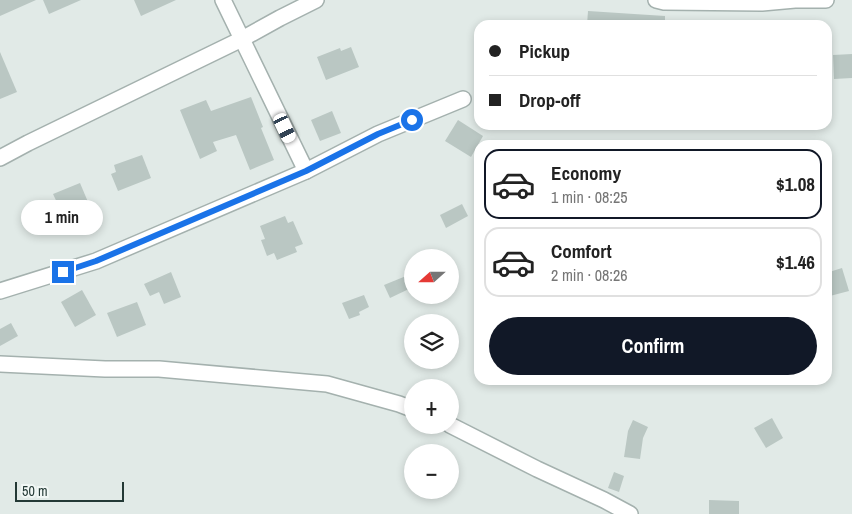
<!DOCTYPE html>
<html lang="en">
<head>
<meta charset="utf-8">
<style>
	body { margin:0; font-family:"Archivo Narrow",sans-serif; background:#f2f2f2; color:#222; height:100vh; display:flex; flex-direction:column; font-size:19px; white-space:nowrap }
	* { box-sizing:border-box; margin:0 }
	p { font-size:16px; color:#767676 }
	.icon { flex:none; width:28px; height:28px; fill:none; stroke:currentColor; stroke-width:2; stroke-linecap:round; stroke-linejoin:round }
	.map { position:relative; flex:1; overflow:hidden }
	.panel { position:absolute; left:474px; top:140px; width:358px; height:245px; display:flex; flex-direction:column; background:#fff; border-radius:15px; box-shadow:0 2px 8px #0003 }
	.panel>* { flex:none }
	.hud { position:absolute; left:474px; top:20px; width:358px; height:110px; border-radius:15px; box-shadow:0 2px 8px #0003; display:grid; align-content:center; height:110px; padding:0 15px; background:#fff }
	.needle { width:32px; rotate:249deg }
	.buttons { position:absolute; left:404px; top:249px; display:grid; gap:10px }
	.buttons a { display:grid; place-items:center; width:55px; height:55px; border-radius:50%; background:#fff; box-shadow:0 2px 8px #0003; font-size:25px }
	.scale { position:absolute; left:15px; bottom:12px; width:109px; box-sizing:border-box; padding-left:5px; border:2px solid #233935; border-top:0; font-size:14px; line-height:18px; white-space:nowrap; color:#233935; -webkit-text-stroke:4px #f1f7f5; paint-order:stroke }
	.end { position:absolute; width:22px; height:22px; margin:-11px; border:6px solid #1a73e8; background:#fff; box-shadow:0 0 0 2px #fff }
	.from { border-radius:50% }
	.bubble { position:absolute; height:35px; border-radius:18px; background:#fff; box-shadow:0 2px 8px #0003; font-size:16px; font-weight:800; line-height:35px; text-align:center }
	.car { position:absolute; width:15px; height:30px; margin:-15px -8px; border-radius:6px; box-shadow:0 0 4px 1px #0007; background:linear-gradient(#fff 24%,#345 0 40%,#fff 0 76%,#345 0 86%,#fff 0) }
	.hud b { display:flex; align-items:center; gap:18px; height:48px; font-size:19px }
	.hud b+b { border-top:1px solid #e0e0e0 }
	.hud i { width:12px; height:12px; background:#222 }
	ul { padding:9px 0 0; list-style:none }
	li { display:flex; align-items:center; gap:15px; height:70px; margin:0 10px 8px; padding:0 5px; border:2px solid #e0e0e0; border-radius:15px }
	li div { flex:1 }
	li b { display:block; font-size:19px }
	li em { font-style:normal; font-weight:800 }
	li.on { border-color:#111827 }
	li>.icon { width:45px; height:45px; stroke-width:1.5 }
	.primary-button { display:flex; gap:10px; margin-top:auto; padding:10px 15px }
	.primary-button a { flex:1; height:58px; border-radius:30px; background:#111827; color:#fff; font-size:20px; font-weight:800; line-height:58px; text-align:center }
	.map>svg:first-child { display:block }
</style>
</head>
<body>
<div class="map">
<svg width="852" height="514" viewBox="0 0 852 514">
	<rect width="100%" height="100%" fill="#e1eae7"/>
	<g fill="#bac7c3">
		<path d="M0 0H36L0 16Z"/>
		<path d="M43 0H81L49 14Z"/>
		<path d="M134 0H176L141 16Z"/>
		<path d="M588 11 665 16V25H587Z"/>
		<path d="M351 47 359 67 326 80 317 57 340 48 341 51Z"/>
		<path d="M0 52 17 92 0 99Z"/>
		<path d="M852 54V78L834 79 833 55Z"/>
		<path d="M251 97 263 127 261 128 274 160 250 170 236 135 213 142 217 151 200 159 180 110 206 100 211 111Z"/>
		<path d="M332 111 341 133 320 141 311 120Z"/>
		<path d="M458 120 483 136 471 157 445 141Z"/>
		<path d="M142 155 151 178 118 191 111 174 116 172 114 165Z"/>
		<path d="M80 183 88 202 62 213 53 194Z"/>
		<path d="M462 204 468 216 446 228 440 215Z"/>
		<path d="M285 216 288 223 293 221 303 244 295 247 297 252 277 260 274 253 267 256 261 240 265 239 260 226Z"/>
		<path d="M842 268 849 291 826 297V273Z"/>
		<path d="M171 272 181 297 164 304 159 292 150 296 144 284Z"/>
		<path d="M406 276 411 288 390 298 384 285Z"/>
		<path d="M82 290 96 315 75 327 61 302Z"/>
		<path d="M364 295 369 307 359 312 360 315 349 319 342 303Z"/>
		<path d="M137 302 146 325 117 337 107 313Z"/>
		<path d="M11 323 18 336 0 346V329Z"/>
		<path d="M772 418 783 438 766 448 754 428Z"/>
		<path d="M633 420 648 427 643 438 640 459 624 457 628 431Z"/>
		<path d="M614 472 624 476 619 492 608 488Z"/>
		<path d="M709 500 739 501V514H709Z"/>
	</g>
	<g fill="none" stroke-linecap="round" stroke-linejoin="round">
		<defs>
			<g id="street">
				<path d="M223 0 306 171"/>
				<path d="M656 0 664 2 762 3 795 0H826"/>
				<path d="M0 158 28 143 242 39 280 18 316 0"/>
				<path d="M0 291 96 261 306 171 378 134 463 99"/>
				<path d="M0 364 105 369H159L327 384 399 404 412 409"/>
				<path d="M450 425 537 469 604 500 630 514"/>
			</g>
		</defs>
		<use href="#street" stroke="#a4b1ae" stroke-width="18"/>
		<use href="#street" stroke="#fff" stroke-width="15"/>
	</g>
	<g fill="none" stroke-linecap="round" stroke-linejoin="round">
		<path stroke="#1a73e8" stroke-width="6" d="M63 272 96 261 306 171 378 134 412 120"/>
	</g>
</svg>
<div class="buttons">
<a><svg class="needle" viewBox="-14 -14 28 28"><path d="M0-13l5 13h-10z" fill="#e53935"/><path d="M0 13l5-13h-10z" fill="#767676"/></svg></a>
<a><svg class="icon" aria-label="layers" viewBox="0 0 24 24"><path d="M12 4l9 5-9 5-9-5zM3 14l9 5 9-5"/></svg></a>
<a>+</a>
<a>−</a>
</div>
<div class="scale">50 m</div>
<i class="end from" style="left:412px;top:120px"></i>
<i class="end" style="left:63px;top:272px"></i>
<div class="bubble" style="left:21px;top:200px;width:82px">1 min</div>
<i class="car" style="left:285px;top:128px;rotate:155deg"></i>
<div class="hud">
<b><i class="from"></i>Pickup</b>
<b><i></i>Drop-off</b>
</div>
<section class="panel">
<ul>
<li class="on"><svg class="icon" aria-label="car" viewBox="0 0 24 24"><path d="M5 17H2v-5l4-1 3-4h7l3 4 3 1v5h-3M9 17h6M6 11h13"/><circle cx="7" cy="17" r="2"/><circle cx="17" cy="17" r="2"/></svg><div><b>Economy</b><p>1 min · 08:25</p></div><em>$1.08</em></li>
<li><svg class="icon" aria-label="car" viewBox="0 0 24 24"><path d="M5 17H2v-5l4-1 3-4h7l3 4 3 1v5h-3M9 17h6M6 11h13"/><circle cx="7" cy="17" r="2"/><circle cx="17" cy="17" r="2"/></svg><div><b>Comfort</b><p>2 min · 08:26</p></div><em>$1.46</em></li>
</ul>
<div class="primary-button"><a>Confirm</a></div>
</section>
</div>
</body>
</html>
